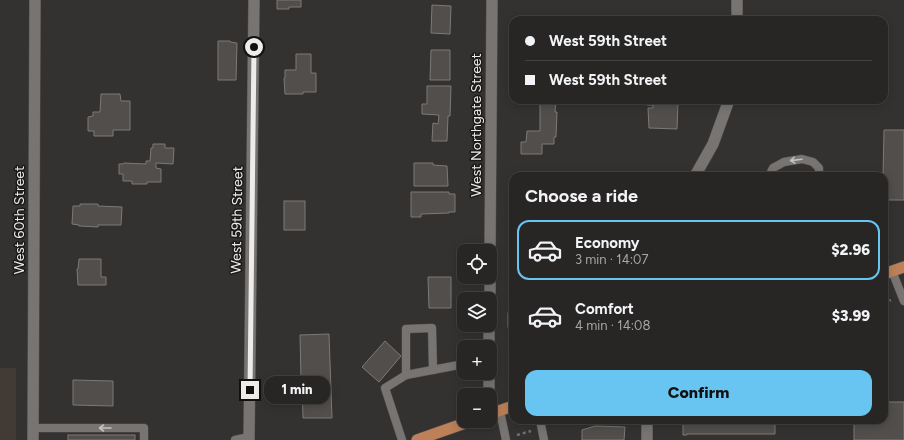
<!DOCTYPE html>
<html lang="en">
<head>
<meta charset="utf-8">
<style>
	body { margin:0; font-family:Figtree,sans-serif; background:#333231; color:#f1f3f6; height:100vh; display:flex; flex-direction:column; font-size:15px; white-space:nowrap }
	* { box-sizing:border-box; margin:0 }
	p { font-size:13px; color:#a4a5a6 }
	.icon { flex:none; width:22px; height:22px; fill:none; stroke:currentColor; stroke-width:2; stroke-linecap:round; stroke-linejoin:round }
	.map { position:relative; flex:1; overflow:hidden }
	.details { position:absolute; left:509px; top:172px; width:379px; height:252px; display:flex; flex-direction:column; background:#272624; border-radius:12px; box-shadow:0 2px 10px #0003,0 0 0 1px #434341 }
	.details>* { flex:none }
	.hud { position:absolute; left:509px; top:16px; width:379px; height:88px; border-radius:12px; box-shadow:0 2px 10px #0003,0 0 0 1px #434341; display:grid; align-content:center; height:88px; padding:0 16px; background:#272624 }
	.buttons { position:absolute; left:457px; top:244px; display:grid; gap:8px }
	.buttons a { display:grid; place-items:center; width:40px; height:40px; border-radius:8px; background:#272624; box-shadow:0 2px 10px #0003,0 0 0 1px #434341; font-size:20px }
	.end { position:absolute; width:18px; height:18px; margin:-9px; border:5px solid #edeceb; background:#111; box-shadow:0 0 0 2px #111 }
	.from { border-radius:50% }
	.bubble { position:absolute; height:28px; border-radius:12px; background:#272624; box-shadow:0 2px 10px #0003,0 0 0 1px #434341; font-size:13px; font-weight:800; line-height:28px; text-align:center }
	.hud b { display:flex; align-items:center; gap:14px; height:38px; font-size:15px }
	.hud b+b { border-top:1px solid #434341 }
	.hud i { width:10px; height:10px; background:#f1f3f6 }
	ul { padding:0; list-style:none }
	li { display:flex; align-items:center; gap:12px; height:60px; margin:0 8px 6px; padding:0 8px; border:2px solid transparent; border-radius:12px }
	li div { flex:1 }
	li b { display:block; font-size:15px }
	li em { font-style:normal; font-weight:800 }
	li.on { border-color:#68c4f0 }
	li>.icon { width:36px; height:36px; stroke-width:1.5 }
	h2 { padding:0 16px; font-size:18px; line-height:48px }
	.cta { display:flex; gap:8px; margin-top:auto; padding:8px 16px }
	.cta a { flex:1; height:46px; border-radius:12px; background:#68c4f0; color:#111; font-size:16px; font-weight:800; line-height:46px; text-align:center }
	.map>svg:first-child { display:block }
</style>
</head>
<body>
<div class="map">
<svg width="904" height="440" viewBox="0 0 904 440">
	<rect width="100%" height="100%" fill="#343230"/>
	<rect fill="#423a35" x="0" y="368" width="16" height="72"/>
	<g fill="#514e4c" stroke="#7c7977">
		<path d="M277 0H301V7H289V9H277Z"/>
		<path d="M432 5 451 6 450 34 431 33Z"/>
		<path d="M218 41H230V42L237 43 236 80H218Z"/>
		<path d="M431 50H450V80H430Z"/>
		<path d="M296 54H311V73H316V92H303V94H285L284 78H285V70H296Z"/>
		<path d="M427 86H451L450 116H448L447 141H432L433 123 438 124 439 115 422 114V104H427Z"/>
		<path d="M101 94H120L121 101H130V130H113V136H94V131H88V117L93 116V112H100Z"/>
		<path d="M647 100H674V103H678L677 129 649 128 648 108H653V105H647Z"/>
		<path d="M540 101H556L555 112H557L556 137H554V144H542V154H521V142H526L527 131H540Z"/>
		<path d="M884 130H904V200H884V176H883Z"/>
		<path d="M153 144H165V148H174L173 164 156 163V168L161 169V182H147V184H132V181H123V174H119V164H123L124 163 146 164V161H150L151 148H153Z"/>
		<path d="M414 163H433V165L447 166 448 186H414Z"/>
		<path d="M411 192H449V194H455V212H449V213L421 214V217H411Z"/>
		<rect x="284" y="201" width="21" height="29"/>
		<path d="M80 204H98V206L122 207 121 225H98V227L79 226V225L72 224 73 206H80Z"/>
		<path d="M79 259H101V277H106V285H78L77 269H78Z"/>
		<path d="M428 277H451V308H429Z"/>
		<rect x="508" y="313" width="5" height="14"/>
		<path d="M329 334 332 418H303L302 384H309V378L301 379 300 335Z"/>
		<path d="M385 341 401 356 379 382 362 367Z"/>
		<path d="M73 380 113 381V406L73 405Z"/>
		<path d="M884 402H904V440H854V420H884Z"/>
		<path d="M683 420H775V434H687V435H683Z"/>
		<path d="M595 426 625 427 624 440H582V430Z"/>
		<rect x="68" y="435" width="67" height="5"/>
	</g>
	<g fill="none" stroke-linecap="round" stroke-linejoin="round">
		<defs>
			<g id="service">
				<path d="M769 176 773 168 784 162 802 159 813 162 819 168V176"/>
				<path d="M892 271 904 301"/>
				<path d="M406 375V329L432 328 433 370"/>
				<path d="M500 411 506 440"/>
				<path d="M540 420 544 440"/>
				<path d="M33 428H144V440"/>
				<path d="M235 440 249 437"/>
				<path d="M402 440 385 388 406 375 464 364"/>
			</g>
			<g id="minor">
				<path d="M737 20V0"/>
				<path d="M695 176 713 144 729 100"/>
				<path d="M490 251 492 0"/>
				<path d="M490 299V277"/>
				<path d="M489 347V325"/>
				<path d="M489 395V373"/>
				<path d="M33 440 35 0"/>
				<path d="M249 440 254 0"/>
				<path d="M647 440V420"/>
			</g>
			<g id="primary">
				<path d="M884 274 904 267"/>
				<path d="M490 414 513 406"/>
				<path d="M417 440 471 421"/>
			</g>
		</defs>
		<use href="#service" stroke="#52514f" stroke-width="9"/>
		<use href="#minor" stroke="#52514f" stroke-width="12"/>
		<use href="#primary" stroke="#52514f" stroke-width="12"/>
		<g stroke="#716f6e" stroke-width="2.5" stroke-dasharray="3 3" stroke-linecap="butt">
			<path d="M884 303 891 300"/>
			<path d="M553 423 562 420"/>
			<path d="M517 435 531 431"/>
		</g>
		<use href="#service" stroke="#777472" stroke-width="8"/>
		<use href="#minor" stroke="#777472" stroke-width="11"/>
		<use href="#primary" stroke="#bd8058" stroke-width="11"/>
	</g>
	<defs><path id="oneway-shaft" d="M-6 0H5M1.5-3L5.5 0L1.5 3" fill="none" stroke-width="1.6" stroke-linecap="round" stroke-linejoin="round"/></defs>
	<g stroke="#c4c2c1">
		<use href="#oneway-shaft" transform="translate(796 160) rotate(173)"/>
		<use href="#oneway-shaft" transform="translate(105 428) rotate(180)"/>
	</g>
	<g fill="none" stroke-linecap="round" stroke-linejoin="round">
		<path stroke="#edeceb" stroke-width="5" d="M250 390 254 47"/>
	</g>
	<g text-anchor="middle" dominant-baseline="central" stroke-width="3" stroke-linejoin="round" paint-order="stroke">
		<g font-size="14" fill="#edeceb" stroke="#1b1a19">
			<text transform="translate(476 125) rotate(-90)">West Northgate Street</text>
			<text transform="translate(19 220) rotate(-90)">West 60th Street</text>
			<text transform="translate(237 220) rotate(-89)">West 59th Street</text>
		</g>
	</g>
</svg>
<div class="buttons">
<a><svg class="icon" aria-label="locate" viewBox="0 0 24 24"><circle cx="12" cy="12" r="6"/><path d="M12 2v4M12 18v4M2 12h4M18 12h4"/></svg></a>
<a><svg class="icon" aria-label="layers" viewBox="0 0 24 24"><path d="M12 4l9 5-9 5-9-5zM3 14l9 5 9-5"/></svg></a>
<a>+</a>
<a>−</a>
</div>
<i class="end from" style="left:254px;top:47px"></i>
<i class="end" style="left:250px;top:390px"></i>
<div class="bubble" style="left:264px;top:376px;width:66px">1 min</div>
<div class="hud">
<b><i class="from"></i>West 59th Street</b>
<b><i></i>West 59th Street</b>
</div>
<section class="details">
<h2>Choose a ride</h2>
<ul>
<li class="on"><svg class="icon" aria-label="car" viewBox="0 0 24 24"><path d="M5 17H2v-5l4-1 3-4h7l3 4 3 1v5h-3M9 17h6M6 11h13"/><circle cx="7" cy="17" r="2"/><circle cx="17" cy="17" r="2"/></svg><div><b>Economy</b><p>3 min · 14:07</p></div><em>$2.96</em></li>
<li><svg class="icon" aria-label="car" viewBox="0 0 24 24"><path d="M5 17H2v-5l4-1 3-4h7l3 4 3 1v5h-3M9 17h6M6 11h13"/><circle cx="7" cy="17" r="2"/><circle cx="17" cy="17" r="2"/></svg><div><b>Comfort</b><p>4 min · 14:08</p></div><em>$3.99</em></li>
</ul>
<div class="cta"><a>Confirm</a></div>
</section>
</div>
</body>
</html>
